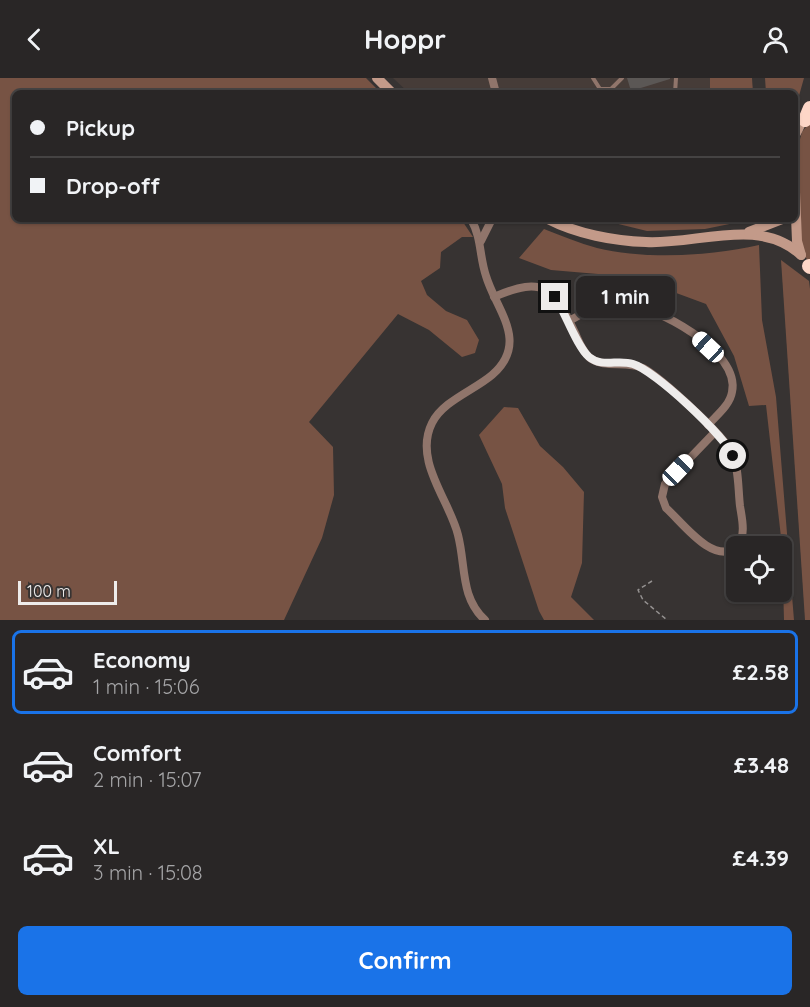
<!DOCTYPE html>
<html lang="en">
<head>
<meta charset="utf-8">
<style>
	body { margin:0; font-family:Quicksand,sans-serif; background:#353232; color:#f1f3f6; height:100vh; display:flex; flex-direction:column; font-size:22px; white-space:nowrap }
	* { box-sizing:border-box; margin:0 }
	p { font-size:20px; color:#a5a5a7 }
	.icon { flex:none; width:33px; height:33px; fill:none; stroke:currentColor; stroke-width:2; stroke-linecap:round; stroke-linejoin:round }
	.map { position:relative; height:542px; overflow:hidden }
	.side { display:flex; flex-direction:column; background:#292626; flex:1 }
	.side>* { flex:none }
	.guide { position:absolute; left:12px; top:12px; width:786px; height:132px; border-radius:9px; box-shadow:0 2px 4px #0004,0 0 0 2px #454343; display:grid; align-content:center; height:132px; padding:0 18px; background:#292626 }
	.controls { position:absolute; left:726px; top:458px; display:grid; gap:12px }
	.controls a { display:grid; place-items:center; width:66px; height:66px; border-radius:9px; background:#292626; box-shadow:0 2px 4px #0004,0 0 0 2px #454343; font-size:30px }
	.scale { position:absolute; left:18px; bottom:15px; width:99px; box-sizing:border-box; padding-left:6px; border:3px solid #eeeceb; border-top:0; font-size:16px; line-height:21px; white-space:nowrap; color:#eeeceb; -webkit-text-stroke:4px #373332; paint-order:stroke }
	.end { position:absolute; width:27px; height:27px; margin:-14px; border:8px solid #eeeceb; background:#111; box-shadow:0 0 0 3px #111 }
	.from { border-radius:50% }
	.bubble { position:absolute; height:42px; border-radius:9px; background:#292626; box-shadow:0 2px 4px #0004,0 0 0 2px #454343; font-size:20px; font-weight:800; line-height:42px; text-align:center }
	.car { position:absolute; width:18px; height:36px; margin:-18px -9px; border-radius:8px; box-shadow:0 0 4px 2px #0007; background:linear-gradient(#fff 24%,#345 0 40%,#fff 0 76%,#345 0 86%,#fff 0) }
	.guide b { display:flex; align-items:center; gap:21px; height:57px; font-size:22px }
	.guide b+b { border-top:2px solid #454343 }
	.guide i { width:15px; height:15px; background:#f1f3f6 }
	ul { padding:10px 0 0; list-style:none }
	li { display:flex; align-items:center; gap:18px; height:84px; margin:0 12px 9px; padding:0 6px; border:3px solid transparent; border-radius:9px }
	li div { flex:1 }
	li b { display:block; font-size:22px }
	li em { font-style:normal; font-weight:800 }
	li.active { border-color:#1a73e8 }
	li>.icon { width:54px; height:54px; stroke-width:1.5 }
	.action { display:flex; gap:12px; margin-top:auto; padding:12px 18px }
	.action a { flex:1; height:69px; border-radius:9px; background:#1a73e8; color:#fff; font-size:24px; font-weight:800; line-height:69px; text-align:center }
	header { display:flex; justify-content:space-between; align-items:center; height:78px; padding:0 18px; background:#292626; font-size:27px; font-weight:800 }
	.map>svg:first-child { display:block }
</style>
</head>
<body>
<header><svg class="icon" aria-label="back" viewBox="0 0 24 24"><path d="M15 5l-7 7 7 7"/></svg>Hoppr<svg class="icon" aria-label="person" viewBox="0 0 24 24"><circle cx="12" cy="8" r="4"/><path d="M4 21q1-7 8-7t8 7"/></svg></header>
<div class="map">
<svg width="810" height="542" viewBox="0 0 810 542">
	<rect width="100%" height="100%" fill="#373332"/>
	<path fill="#463c38" d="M393 0H745V15H409Z"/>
	<g fill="#775344">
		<path d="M0 0H366L381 15H15V141H461L473 159H462L441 174 440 190 421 203 427 217 446 233 467 242 479 262 475 275 462 279 429 252 398 236 309 344 333 369 334 417 322 460 284 542H0Z"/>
		<path d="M710 0H752L753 15H710Z"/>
		<path d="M765 0H804L795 32V15H766Z"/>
		<path d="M810 44V184L805 179 801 163 798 68 802 54Z"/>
		<path d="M598 141H754L705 151 647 153Z"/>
		<path d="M544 151C562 158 579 165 597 170 645 182 711 178 759 167L762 242 776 319 794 542H784L782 468 766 327 749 328 734 278 706 226 633 199 551 192 519 180Z"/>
		<path d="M781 182 809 203 810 211V542H805Z"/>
		<path d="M504 329 518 330 540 368 563 389 584 414 582 485 571 519 594 542H544L539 533 505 430 502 406 479 357Z"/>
	</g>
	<path fill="#5b5755" d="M627 0H670V1L631 13Z"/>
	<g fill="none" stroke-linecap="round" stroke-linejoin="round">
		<path stroke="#949190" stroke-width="1.5" stroke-dasharray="4.5 3" stroke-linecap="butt" d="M652 503 638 512 643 522 667 542"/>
		<g stroke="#90756b" stroke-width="4">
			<path d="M593 0 600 11"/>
			<path d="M596 15 600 11H611L622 0"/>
			<path d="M675 15 676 0"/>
		</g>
		<g stroke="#90756b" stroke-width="8">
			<path d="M492 0 496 15"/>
			<path d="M471 141C482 161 479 177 486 198 496 232 530 264 492 297 473 313 443 323 432 345 413 383 450 423 458 457 466 488 460 519 485 542"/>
			<path d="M481 163 492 141"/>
			<path d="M494 219C545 197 554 210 576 257 579 264 583 274 590 280 605 291 626 282 643 290 661 300 723 356 732 375 739 390 738 411 740 428 742 441 746 456 738 468"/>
			<path d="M569 243C585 234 602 224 621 225 655 227 741 273 732 314 730 327 717 337 708 347"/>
			<path d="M715 354 665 406 662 419 666 430C683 445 712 486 736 470"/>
		</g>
		<g stroke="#c39a89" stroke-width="10">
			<path d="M377 0 392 15"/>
			<path d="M795 57 801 45 809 38"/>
			<path d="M795 114 797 163 801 177"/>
			<path d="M548 141C577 156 614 163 646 164 696 167 760 138 801 177"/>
			<path d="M749 154 782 141"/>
		</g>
		<g stroke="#fdd6c7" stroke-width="14">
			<path d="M805 42 810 30"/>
			<path d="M809 188 810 189"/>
		</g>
	</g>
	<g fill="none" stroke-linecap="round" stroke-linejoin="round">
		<path stroke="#eeeceb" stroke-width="8" d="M555 219C565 234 577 269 589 279 602 290 618 281 633 286 655 293 724 357 733 378"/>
	</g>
</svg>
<div class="controls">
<a><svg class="icon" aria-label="locate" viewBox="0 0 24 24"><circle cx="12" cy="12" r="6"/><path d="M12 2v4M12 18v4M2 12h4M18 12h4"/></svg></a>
</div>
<div class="scale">100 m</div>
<i class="end from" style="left:733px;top:378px"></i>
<i class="end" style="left:555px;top:219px"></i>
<div class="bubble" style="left:576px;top:198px;width:99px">1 min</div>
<i class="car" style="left:708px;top:269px;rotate:313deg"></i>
<i class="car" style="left:678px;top:392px;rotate:44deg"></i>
<div class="guide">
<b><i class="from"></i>Pickup</b>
<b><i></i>Drop-off</b>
</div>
</div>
<section class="side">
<ul>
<li class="active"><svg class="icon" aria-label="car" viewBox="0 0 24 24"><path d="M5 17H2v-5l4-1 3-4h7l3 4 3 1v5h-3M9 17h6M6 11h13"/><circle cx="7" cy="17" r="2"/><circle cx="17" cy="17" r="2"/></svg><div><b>Economy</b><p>1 min · 15:06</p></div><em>£2.58</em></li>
<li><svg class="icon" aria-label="car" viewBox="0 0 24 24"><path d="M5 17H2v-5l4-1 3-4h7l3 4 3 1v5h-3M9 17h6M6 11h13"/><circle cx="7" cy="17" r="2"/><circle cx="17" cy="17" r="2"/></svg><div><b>Comfort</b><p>2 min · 15:07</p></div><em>£3.48</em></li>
<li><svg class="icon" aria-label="car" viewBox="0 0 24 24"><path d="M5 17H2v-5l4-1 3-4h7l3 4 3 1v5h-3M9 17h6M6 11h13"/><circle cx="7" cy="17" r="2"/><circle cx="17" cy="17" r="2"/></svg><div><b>XL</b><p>3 min · 15:08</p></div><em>£4.39</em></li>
</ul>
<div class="action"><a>Confirm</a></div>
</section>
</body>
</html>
